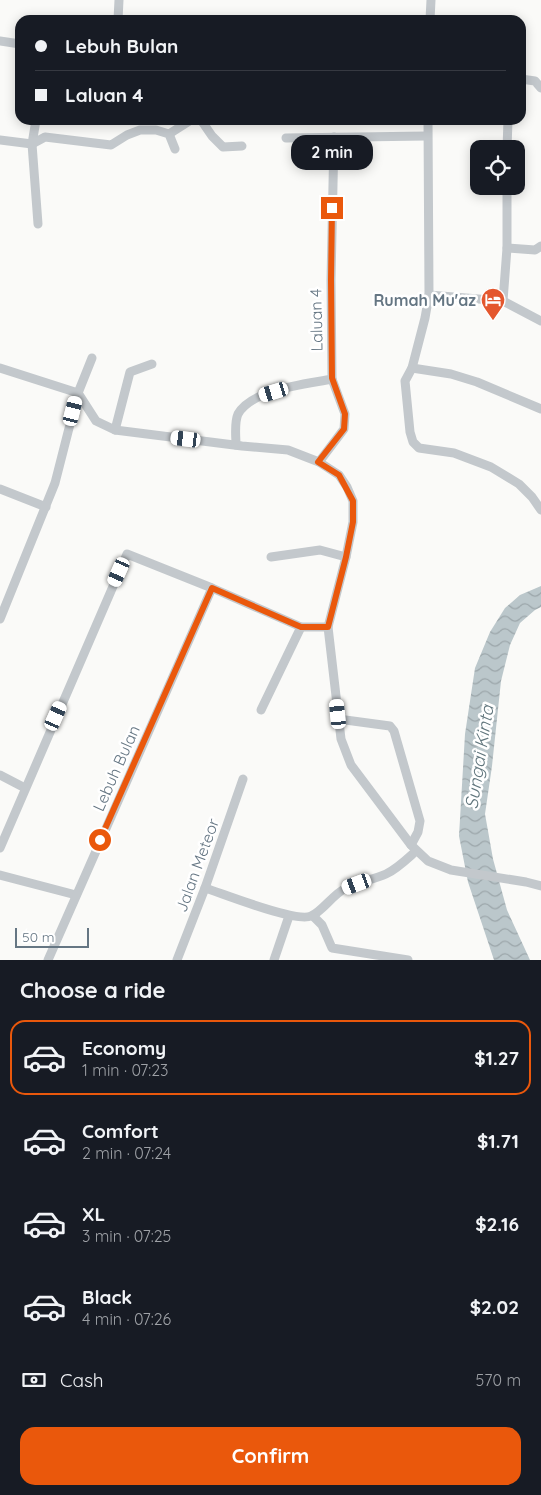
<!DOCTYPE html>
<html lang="en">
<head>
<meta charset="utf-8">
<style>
	body { margin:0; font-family:Quicksand,sans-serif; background:#242831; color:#f1f3f6; height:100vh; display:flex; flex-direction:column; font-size:19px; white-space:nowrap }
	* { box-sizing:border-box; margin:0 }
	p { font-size:16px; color:#9ea1a6 }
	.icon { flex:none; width:28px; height:28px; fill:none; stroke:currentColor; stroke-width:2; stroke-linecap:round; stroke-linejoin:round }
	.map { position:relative; height:960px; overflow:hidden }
	.sheet { display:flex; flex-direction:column; background:#171b24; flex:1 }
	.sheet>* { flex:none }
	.guide { position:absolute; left:15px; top:15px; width:511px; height:110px; border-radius:15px; box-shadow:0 2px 12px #0003; display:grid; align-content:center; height:110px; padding:0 20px; background:#171b24 }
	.buttons { position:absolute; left:470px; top:140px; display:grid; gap:10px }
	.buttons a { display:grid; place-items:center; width:55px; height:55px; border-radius:10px; background:#171b24; box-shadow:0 2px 12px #0003; font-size:25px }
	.scale { position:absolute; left:15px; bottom:12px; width:74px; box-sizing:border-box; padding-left:5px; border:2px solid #657683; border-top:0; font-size:14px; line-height:18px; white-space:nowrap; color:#657683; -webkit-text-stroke:4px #fff; paint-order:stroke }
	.end { position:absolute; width:22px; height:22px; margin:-11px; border:6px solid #ea580c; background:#fff; box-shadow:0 0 0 2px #fff }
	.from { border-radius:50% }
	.bubble { position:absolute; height:35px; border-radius:15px; background:#171b24; box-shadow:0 2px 12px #0003; font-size:16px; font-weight:700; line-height:35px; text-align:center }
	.car { position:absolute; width:15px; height:30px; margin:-15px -8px; border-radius:6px; box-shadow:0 0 4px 1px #0007; background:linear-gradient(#fff 24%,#345 0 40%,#fff 0 76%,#345 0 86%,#fff 0) }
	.guide b { display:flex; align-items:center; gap:18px; height:48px; font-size:19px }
	.guide b+b { border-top:1px solid #363941 }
	.guide i { width:12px; height:12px; background:#f1f3f6 }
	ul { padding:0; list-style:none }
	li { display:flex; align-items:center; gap:15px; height:75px; margin:0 10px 8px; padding:0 10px; border:2px solid transparent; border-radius:15px }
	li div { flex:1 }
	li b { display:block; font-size:19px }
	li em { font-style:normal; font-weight:700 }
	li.on { border-color:#ea580c }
	li>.icon { width:45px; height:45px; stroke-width:1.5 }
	h2 { padding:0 20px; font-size:22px; line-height:60px }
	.pay { display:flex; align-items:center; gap:12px; height:55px; padding:0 20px; font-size:19px }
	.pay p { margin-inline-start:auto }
	.button { display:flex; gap:10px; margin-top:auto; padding:10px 20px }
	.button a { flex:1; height:58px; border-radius:15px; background:#ea580c; color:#fff; font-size:20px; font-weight:700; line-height:58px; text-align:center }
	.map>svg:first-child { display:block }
</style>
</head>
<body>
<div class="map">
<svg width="541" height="960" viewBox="0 0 541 960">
	<defs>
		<pattern id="water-waves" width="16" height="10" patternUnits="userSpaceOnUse" patternTransform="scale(1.25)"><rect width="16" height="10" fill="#bbc7cb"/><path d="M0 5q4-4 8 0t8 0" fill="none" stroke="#9ca6aa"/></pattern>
	</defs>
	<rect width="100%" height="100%" fill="#fafaf8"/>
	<path fill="url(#water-waves)" d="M541 586V607L535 610 520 623 510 645 501 681 492 766 485 814 493 859 507 910 530 960H494L468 882 459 836 465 734 475 668 490 632 505 608 520 595Z"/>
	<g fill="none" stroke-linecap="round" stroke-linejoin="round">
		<g stroke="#c3c8cc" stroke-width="9">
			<path d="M118 20 119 0"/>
			<path d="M430 20 431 0"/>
			<path d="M0 41 20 44"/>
			<path d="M521 79 535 81 541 88"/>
			<path d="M36 120 32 144 38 224"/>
			<path d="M201 120 212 136 223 147 242 146"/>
			<path d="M428 120 429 295 425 318 412 368 405 381 410 432 413 442 419 448 454 453 491 467 519 484 532 497 541 510"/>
			<path d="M169 134 191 120"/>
			<path d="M286 138 427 136"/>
			<path d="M0 140 32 144 45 137 111 145 127 135 140 130H156L169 134 175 149"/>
			<path d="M507 149 508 120"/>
			<path d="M507 248 535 250 541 246"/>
			<path d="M429 295 503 301 541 321"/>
			<path d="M503 301 507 248V186"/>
			<path d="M0 368 78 393 96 421 115 430 242 446 288 450 319 462 339 475 347 487 353 501V522L346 557 328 627 341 739 351 765 411 845 428 861 451 870 526 882 541 886"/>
			<path d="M412 368 451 374 477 382 541 409"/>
			<path d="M115 430 130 372 152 364"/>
			<path d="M236 445C236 436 234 423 238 414 252 389 307 384 332 379"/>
			<path d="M319 462 344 429 345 414 332 379 331 280 334 137"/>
			<path d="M0 489 46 507"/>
			<path d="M271 557 320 550 346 557"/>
			<path d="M0 619 55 483 78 393 92 358"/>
			<path d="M261 710 301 627"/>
			<path d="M338 719 390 726 394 731 420 821 418 832 411 845"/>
			<path d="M0 775 25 788"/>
			<path d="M0 848 127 554 212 588 301 627H328"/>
			<path d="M0 875 76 895"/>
			<path d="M205 888C224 894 296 923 311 916 322 912 333 894 346 888 359 881 373 880 386 874 397 869 407 859 416 851"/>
			<path d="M313 916 322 925 332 948 408 960"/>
			<path d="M48 960 212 588"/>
			<path d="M177 960 205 888 243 779"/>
			<path d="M274 960 289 916"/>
		</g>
	</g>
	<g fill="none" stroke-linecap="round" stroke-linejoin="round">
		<path stroke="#ea580c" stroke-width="6" d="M100 840 212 588 301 627H328L346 557 353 522V501L339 475 318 462 344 429 345 414 332 378 331 280 332 208"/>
	</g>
	<defs>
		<symbol id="hotel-pin" viewBox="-11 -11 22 30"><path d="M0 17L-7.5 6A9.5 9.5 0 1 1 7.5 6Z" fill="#e4572e" stroke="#fff"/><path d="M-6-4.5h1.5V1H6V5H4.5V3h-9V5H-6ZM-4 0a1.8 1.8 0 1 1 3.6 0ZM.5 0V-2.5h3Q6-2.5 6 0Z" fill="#fff"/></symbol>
	</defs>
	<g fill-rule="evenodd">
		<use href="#hotel-pin" x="479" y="286" width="28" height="38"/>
	</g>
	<g text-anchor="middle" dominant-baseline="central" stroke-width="5" stroke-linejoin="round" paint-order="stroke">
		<g font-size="16" font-weight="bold" fill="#657683" stroke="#fff" text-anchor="end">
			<text x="476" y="300">Rumah Mu'az</text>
		</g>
		<g font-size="16" fill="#657683" stroke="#fff">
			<text transform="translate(316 320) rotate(-91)">Laluan 4</text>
			<text transform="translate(116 768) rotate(-66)">Lebuh Bulan</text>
			<text transform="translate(197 865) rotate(-70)">Jalan Meteor</text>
		</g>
		<g font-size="18" font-style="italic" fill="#60757c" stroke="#fff">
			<text transform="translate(479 757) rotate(-81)">Sungai Kinta</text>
		</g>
	</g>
</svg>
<div class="buttons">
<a><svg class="icon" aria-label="locate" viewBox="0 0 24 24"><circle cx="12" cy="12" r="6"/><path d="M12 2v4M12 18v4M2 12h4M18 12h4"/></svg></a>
</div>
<div class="scale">50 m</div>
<i class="end from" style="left:100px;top:840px"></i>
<i class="end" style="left:332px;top:208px"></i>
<div class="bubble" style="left:291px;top:135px;width:82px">2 min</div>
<i class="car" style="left:274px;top:392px;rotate:253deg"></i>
<i class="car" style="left:73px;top:411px;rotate:14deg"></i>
<i class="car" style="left:186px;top:439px;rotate:277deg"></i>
<i class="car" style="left:119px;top:572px;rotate:204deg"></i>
<i class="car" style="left:338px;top:714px;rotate:354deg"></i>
<i class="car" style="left:56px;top:716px;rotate:24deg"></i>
<i class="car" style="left:357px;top:884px;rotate:250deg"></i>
<div class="guide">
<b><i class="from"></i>Lebuh Bulan</b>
<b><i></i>Laluan 4</b>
</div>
</div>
<section class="sheet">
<h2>Choose a ride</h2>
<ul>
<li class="on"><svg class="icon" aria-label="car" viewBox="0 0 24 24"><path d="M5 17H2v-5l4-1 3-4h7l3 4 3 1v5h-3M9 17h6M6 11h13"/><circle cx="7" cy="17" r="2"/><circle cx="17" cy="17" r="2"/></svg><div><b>Economy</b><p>1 min · 07:23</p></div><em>$1.27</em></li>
<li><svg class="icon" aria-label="car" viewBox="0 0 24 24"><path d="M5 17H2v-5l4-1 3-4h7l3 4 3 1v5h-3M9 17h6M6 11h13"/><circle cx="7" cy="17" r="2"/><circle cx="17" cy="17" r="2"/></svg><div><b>Comfort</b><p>2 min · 07:24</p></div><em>$1.71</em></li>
<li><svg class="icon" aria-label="car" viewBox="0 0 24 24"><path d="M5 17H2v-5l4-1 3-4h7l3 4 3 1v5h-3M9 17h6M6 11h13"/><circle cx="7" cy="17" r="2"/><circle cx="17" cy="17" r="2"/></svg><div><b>XL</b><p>3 min · 07:25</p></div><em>$2.16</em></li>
<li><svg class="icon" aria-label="car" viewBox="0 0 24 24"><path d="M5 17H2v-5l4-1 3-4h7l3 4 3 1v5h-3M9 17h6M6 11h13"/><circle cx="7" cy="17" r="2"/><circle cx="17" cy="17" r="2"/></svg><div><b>Black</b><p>4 min · 07:26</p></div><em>$2.02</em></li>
</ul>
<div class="pay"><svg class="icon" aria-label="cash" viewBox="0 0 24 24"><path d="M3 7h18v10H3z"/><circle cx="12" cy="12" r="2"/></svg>Cash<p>570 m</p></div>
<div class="button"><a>Confirm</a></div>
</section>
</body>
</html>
